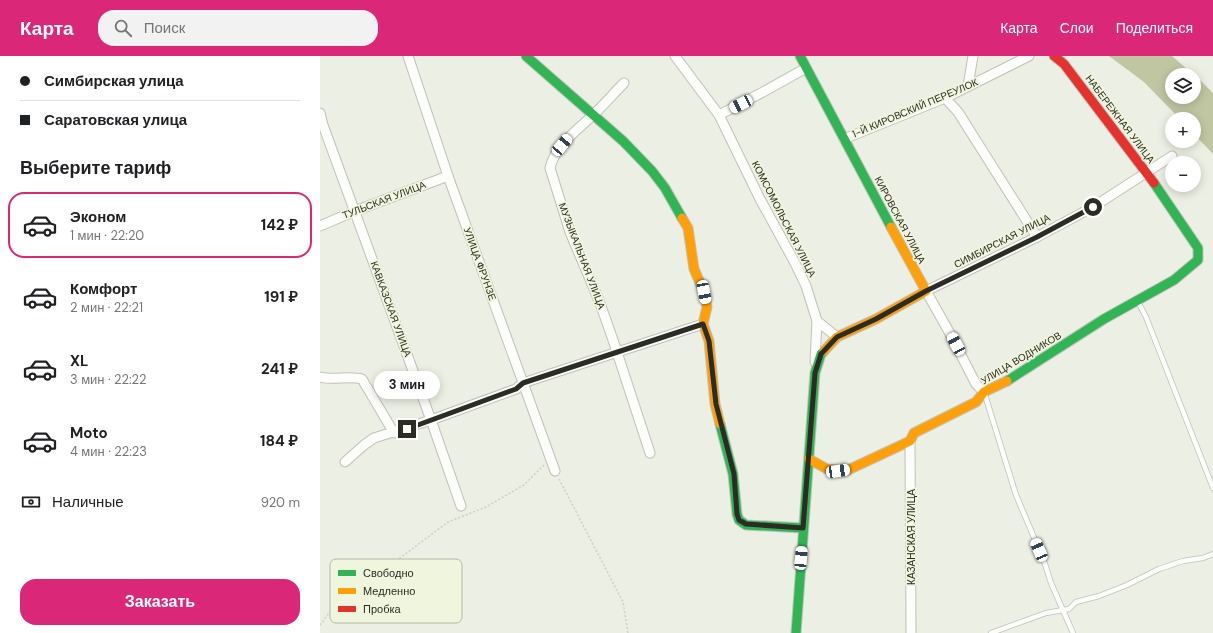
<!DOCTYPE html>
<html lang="ru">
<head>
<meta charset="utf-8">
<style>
	body { margin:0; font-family:"DM Sans",sans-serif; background:#f2f2f2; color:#202124; height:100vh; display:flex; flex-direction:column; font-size:15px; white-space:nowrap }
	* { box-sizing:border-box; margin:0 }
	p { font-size:13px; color:#757577 }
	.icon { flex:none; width:22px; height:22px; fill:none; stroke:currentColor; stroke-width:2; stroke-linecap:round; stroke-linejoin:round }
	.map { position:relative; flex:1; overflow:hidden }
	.side { display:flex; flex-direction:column; background:#fff; width:320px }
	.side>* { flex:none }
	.top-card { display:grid; align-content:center; height:88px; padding:0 20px; background:#fff }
	.fabs { position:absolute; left:845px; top:12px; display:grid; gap:8px }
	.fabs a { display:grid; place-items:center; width:36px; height:36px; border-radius:50%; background:#fff; box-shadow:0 2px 10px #0003; font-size:20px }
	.end { position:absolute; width:18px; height:18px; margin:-9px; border:5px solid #2b2c23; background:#fff; box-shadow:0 0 0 2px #fff }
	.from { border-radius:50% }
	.bubble { position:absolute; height:28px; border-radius:14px; background:#fff; box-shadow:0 2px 10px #0003; font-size:13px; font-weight:700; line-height:28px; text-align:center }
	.car { position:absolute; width:12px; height:24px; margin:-12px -6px; border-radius:5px; box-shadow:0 0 3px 1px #0007; background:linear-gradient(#fff 24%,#345 0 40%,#fff 0 76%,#345 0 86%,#fff 0) }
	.top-card b { display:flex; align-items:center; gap:14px; height:38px; font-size:15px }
	.top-card b+b { border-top:1px solid #e0e0e0 }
	.top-card i { width:10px; height:10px; background:#202124 }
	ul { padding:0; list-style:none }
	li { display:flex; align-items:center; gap:12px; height:66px; margin:0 8px 6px; padding:0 12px; border:2px solid transparent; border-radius:16px }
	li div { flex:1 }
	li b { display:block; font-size:15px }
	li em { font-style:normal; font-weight:700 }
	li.active { border-color:#db2777 }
	li>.icon { width:36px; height:36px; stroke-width:1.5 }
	h2 { padding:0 20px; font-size:18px; line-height:48px }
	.pay { display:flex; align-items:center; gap:10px; height:44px; padding:0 20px; font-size:15px }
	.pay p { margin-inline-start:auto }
	.button { display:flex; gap:8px; margin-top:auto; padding:8px 20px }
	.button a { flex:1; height:46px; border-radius:16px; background:#db2777; color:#fff; font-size:16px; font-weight:700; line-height:46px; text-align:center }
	header { display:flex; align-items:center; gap:24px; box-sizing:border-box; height:56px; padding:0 20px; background:#db2777; color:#fff }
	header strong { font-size:19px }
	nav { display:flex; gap:22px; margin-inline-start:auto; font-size:14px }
	.search { width:280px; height:36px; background:#f2f2f2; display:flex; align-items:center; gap:10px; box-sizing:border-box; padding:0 14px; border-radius:16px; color:#757577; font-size:15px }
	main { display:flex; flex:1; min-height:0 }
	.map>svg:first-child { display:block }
</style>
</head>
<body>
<header>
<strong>Карта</strong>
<div class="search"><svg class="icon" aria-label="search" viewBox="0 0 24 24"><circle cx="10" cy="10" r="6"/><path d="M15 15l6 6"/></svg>Поиск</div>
<nav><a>Карта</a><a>Слои</a><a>Поделиться</a></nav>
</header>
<main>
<section class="side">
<div class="top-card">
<b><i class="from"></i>Симбирская улица</b>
<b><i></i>Саратовская улица</b>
</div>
<h2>Выберите тариф</h2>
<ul>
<li class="active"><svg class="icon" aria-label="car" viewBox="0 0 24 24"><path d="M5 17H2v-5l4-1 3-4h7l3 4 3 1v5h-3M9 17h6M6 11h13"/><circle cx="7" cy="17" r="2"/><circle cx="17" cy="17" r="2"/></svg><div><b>Эконом</b><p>1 мин · 22:20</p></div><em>142 ₽</em></li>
<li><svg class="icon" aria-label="car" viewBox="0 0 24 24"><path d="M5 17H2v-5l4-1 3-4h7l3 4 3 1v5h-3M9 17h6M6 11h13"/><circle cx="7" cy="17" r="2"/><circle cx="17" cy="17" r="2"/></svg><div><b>Комфорт</b><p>2 мин · 22:21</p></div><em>191 ₽</em></li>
<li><svg class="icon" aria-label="car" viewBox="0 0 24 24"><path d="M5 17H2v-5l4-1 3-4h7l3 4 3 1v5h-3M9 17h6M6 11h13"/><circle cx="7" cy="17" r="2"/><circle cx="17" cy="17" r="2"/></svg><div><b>XL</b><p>3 мин · 22:22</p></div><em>241 ₽</em></li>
<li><svg class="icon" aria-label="car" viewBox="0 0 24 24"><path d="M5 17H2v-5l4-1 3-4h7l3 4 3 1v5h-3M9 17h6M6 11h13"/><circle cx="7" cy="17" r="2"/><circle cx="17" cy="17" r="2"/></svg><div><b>Moto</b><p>4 мин · 22:23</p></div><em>184 ₽</em></li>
</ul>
<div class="pay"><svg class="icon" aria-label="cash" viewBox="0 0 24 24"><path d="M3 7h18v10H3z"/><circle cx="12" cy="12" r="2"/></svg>Наличные<p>920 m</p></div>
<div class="button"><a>Заказать</a></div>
</section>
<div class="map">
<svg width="893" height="577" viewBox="0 0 893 577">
	<rect width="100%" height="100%" fill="#ecefe3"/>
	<path fill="#c0c6a2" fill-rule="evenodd" d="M789 0H852L882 26 893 37V98L874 78V63H860L824 26ZM852 19H874V41H852Z"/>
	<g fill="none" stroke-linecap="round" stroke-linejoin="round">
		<defs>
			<g id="lane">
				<path d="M818 246 826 261 893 432"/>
				<path d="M665 339 696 439 724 505 731 527 753 577"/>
				<path d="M671 577 726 557 749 553 756 546 779 540 807 529 839 513 863 505 883 502 893 498"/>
			</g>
			<g id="street">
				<path d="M88 0 128 120 235 415"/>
				<path d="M355 0 399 59 440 143 475 207 486 230 497 265 517 281"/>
				<path d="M304 27C293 38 283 50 272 60 256 75 235 90 230 112L250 176 280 247 293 284 330 397"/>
				<path d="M648 30 653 0"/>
				<path d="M625 42 638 56 717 181"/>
				<path d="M0 57 3 69 111 364 141 450"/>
				<path d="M399 59 443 36 486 12"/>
				<path d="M524 83 625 42 709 0"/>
				<path d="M0 170 35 155 128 120"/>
				<path d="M495 306 497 265"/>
				<path d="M0 321C14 325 28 319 42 323L74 377"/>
				<path d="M664 336 656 328 628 274 606 235 717 181 773 151 852 100"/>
				<path d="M590 385 591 577"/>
				<path d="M25 406 44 389 54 382 111 364 196 333 203 327 383 268"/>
			</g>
			<g id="fast">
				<path d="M206 0 303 85 332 115 345 132 362 162"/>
				<path d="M480 0 571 171"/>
				<path d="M687 325 784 263 854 224 878 204V192L834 127"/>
				<path d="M400 368 413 418 417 458 419 464 426 469 483 472"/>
				<path d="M476 577 495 317 501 298 504 295"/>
			</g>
			<g id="slow">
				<path d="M362 162 368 172 374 213 384 236 387 251 383 268 389 285 395 348 400 368"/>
				<path d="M504 295 517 281 556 263 606 235 571 171"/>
				<path d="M489 403 507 413 516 414H528L590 385 594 377 656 346 664 336 687 325"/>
			</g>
			<path id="jam" d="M734 0 744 8 834 127"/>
		</defs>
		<use href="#lane" stroke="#bfc1b8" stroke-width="6"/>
		<use href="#street" stroke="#bfc1b8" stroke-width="11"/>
		<use href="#fast" stroke="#bfc1b8" stroke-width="11"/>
		<use href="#slow" stroke="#bfc1b8" stroke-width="11"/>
		<use href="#jam" stroke="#bfc1b8" stroke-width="11"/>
		<g stroke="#cecfca" stroke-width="1.5" stroke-dasharray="2 2" stroke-linecap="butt">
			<path d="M239 423 303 546 308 577"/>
			<path d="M0 569 12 553 128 466 166 451 204 429 224 409"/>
		</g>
		<use href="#lane" stroke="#fcfdfb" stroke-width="4.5"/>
		<use href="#street" stroke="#fcfdfb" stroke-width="9"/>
		<use href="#fast" stroke="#30b455" stroke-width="9"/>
		<use href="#slow" stroke="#ff9f0a" stroke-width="9"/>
		<use href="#jam" stroke="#e5322d" stroke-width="9"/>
	</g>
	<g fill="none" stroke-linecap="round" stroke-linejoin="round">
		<path stroke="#2b2c23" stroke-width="5" d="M87 373 196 333 203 327 383 268 389 285 396 348 414 418 417 458 419 464 426 468 483 472 495 317 501 298 517 281 556 263 606 235 717 181 773 151"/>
	</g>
	<g text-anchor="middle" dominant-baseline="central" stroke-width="3.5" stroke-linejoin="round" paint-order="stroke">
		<g font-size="10" fill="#2b2c23" stroke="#f0f5dd">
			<text transform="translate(595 52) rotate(-23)">1-Й КИРОВСКИЙ ПЕРЕУЛОК</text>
			<text transform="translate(800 63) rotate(53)">НАБЕРЕЖНАЯ УЛИЦА</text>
			<text transform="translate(64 144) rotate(-21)">ТУЛЬСКАЯ УЛИЦА</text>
			<text transform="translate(464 163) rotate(63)">КОМСОМОЛЬСКАЯ УЛИЦА</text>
			<text transform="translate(580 164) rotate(62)">КИРОВСКАЯ УЛИЦА</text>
			<text transform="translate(682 185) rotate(-27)">СИМБИРСКАЯ УЛИЦА</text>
			<text transform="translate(262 200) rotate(69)">МУЗЫКАЛЬНАЯ УЛИЦА</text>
			<text transform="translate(160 208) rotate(70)">УЛИЦА ФРУНЗЕ</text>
			<text transform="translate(71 253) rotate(70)">КАВКАЗСКАЯ УЛИЦА</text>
			<text transform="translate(701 302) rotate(-31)">УЛИЦА ВОДНИКОВ</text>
			<text transform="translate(591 481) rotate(-90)">КАЗАНСКАЯ УЛИЦА</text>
		</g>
	</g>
	<rect x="10" y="503" width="132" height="64" rx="6" fill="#f0f5dd" stroke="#b5b9a5" stroke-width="1"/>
	<rect x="18" y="514" width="18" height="6" fill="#30b455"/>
	<rect x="18" y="532" width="18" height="6" fill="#ff9f0a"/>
	<rect x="18" y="550" width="18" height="6" fill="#e5322d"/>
	<g font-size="11" fill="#2b2c23">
		<text x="43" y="521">Свободно</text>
		<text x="43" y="539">Медленно</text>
		<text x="43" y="557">Пробка</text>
	</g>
</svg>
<div class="fabs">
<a><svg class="icon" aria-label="layers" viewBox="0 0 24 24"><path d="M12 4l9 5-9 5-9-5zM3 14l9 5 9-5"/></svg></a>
<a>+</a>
<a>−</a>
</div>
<i class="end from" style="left:773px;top:151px"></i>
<i class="end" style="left:87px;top:373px"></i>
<div class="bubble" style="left:54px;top:315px;width:66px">3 мин</div>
<i class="car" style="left:421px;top:48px;rotate:243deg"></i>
<i class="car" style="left:242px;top:89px;rotate:40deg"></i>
<i class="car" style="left:384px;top:236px;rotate:169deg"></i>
<i class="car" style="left:636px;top:288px;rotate:332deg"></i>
<i class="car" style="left:518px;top:415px;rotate:82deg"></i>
<i class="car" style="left:719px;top:494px;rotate:337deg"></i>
<i class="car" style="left:481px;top:502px;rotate:5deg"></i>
</div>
</main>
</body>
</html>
